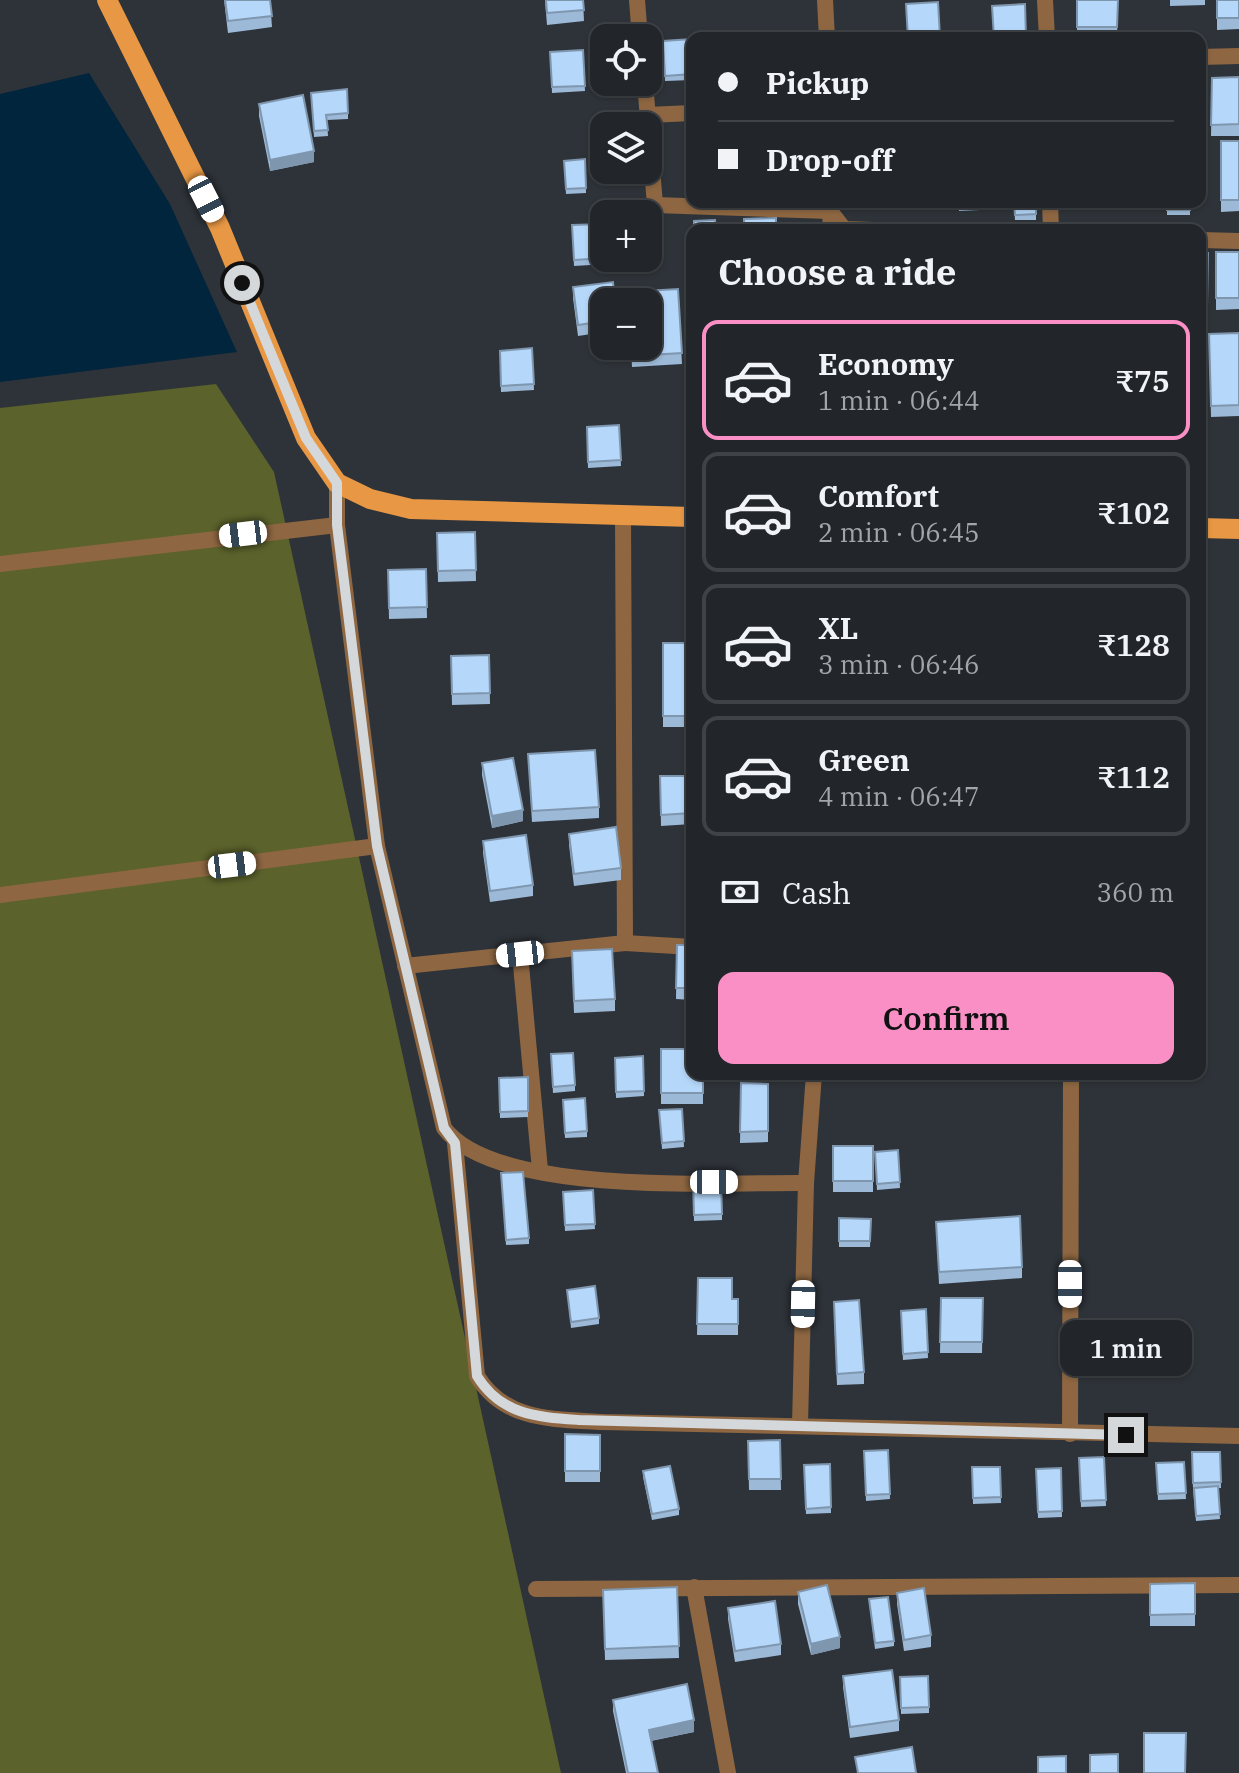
<!DOCTYPE html>
<html lang="en">
<head>
<meta charset="utf-8">
<style>
	body { margin:0; font-family:"IBM Plex Serif",serif; background:#2e3237; color:#f1f3f6; height:100vh; display:flex; flex-direction:column; font-size:30px; white-space:nowrap }
	* { box-sizing:border-box; margin:0 }
	p { font-size:26px; color:#a2a5a9 }
	.icon { flex:none; width:44px; height:44px; fill:none; stroke:currentColor; stroke-width:2; stroke-linecap:round; stroke-linejoin:round }
	.map { position:relative; flex:1; overflow:hidden }
	.panel { position:absolute; left:686px; top:224px; width:520px; height:856px; display:flex; flex-direction:column; background:#22262b; border-radius:16px; box-shadow:0 2px 6px #0004,0 0 0 2px #3f4347 }
	.panel>* { flex:none }
	.banner { position:absolute; left:686px; top:32px; width:520px; height:176px; border-radius:16px; box-shadow:0 2px 6px #0004,0 0 0 2px #3f4347; display:grid; align-content:center; height:176px; padding:0 32px; background:#22262b }
	.tools { position:absolute; left:590px; top:24px; display:grid; gap:16px }
	.tools a { display:grid; place-items:center; width:72px; height:72px; border-radius:16px; background:#22262b; box-shadow:0 2px 6px #0004,0 0 0 2px #3f4347; font-size:40px }
	.end { position:absolute; width:36px; height:36px; margin:-18px; border:10px solid #d4d8db; background:#111; box-shadow:0 0 0 4px #111 }
	.from { border-radius:50% }
	.bubble { position:absolute; height:56px; border-radius:16px; background:#22262b; box-shadow:0 2px 6px #0004,0 0 0 2px #3f4347; font-size:26px; font-weight:600; line-height:56px; text-align:center }
	.car { position:absolute; width:24px; height:48px; margin:-24px -12px; border-radius:10px; box-shadow:0 0 6px 2px #0007; background:linear-gradient(#fff 24%,#345 0 40%,#fff 0 76%,#345 0 86%,#fff 0) }
	.banner b { display:flex; align-items:center; gap:28px; height:76px; font-size:30px }
	.banner b+b { border-top:2px solid #3f4347 }
	.banner i { width:20px; height:20px; background:#f1f3f6 }
	ul { padding:0; list-style:none }
	li { display:flex; align-items:center; gap:24px; height:120px; margin:0 16px 12px; padding:0 16px; border:4px solid #3f4347; border-radius:16px }
	li div { flex:1 }
	li b { display:block; font-size:30px }
	li em { font-style:normal; font-weight:600 }
	li.on { border-color:#fa8fc6 }
	li>.icon { width:72px; height:72px; stroke-width:1.5 }
	h2 { padding:0 32px; font-size:36px; line-height:96px }
	.pay { display:flex; align-items:center; gap:20px; height:88px; padding:0 32px; font-size:30px }
	.pay p { margin-inline-start:auto }
	.action { display:flex; gap:16px; margin-top:auto; padding:16px 32px }
	.action a { flex:1; height:92px; border-radius:16px; background:#fa8fc6; color:#111; font-size:32px; font-weight:600; line-height:92px; text-align:center }
	.map>svg:first-child { display:block }
</style>
</head>
<body>
<div class="map">
<svg width="1239" height="1773" viewBox="0 0 1239 1773">
	<rect width="100%" height="100%" fill="#2e3339"/>
	<path fill="#5b622b" d="M216 384 274 472 561 1773H0V408Z"/>
	<path fill="#01253d" d="M89 73 170 204 237 352 0 382V94Z"/>
	<g fill="none" stroke-linecap="round" stroke-linejoin="round">
		<g stroke="#8e6742" stroke-width="16">
			<path d="M637 0 640 38"/>
			<path d="M825 0 827 38"/>
			<path d="M1045 0 1047 38"/>
			<path d="M1200 57 1239 56"/>
			<path d="M645 82 655 205 830 211V202"/>
			<path d="M648 115 692 113"/>
			<path d="M1050 202 1051 230"/>
			<path d="M831 230 830 211 844 229 874 230"/>
			<path d="M1200 240 1239 241"/>
			<path d="M337 483V525L377 846 444 1128C496 1197 723 1182 806 1183"/>
			<path d="M623 515 625 943 692 947"/>
			<path d="M0 564 337 525"/>
			<path d="M0 895 377 846"/>
			<path d="M520 954 540 1170"/>
			<path d="M405 966 625 943"/>
			<path d="M455 1143 477 1376C505 1422 555 1419 603 1422L1239 1436"/>
			<path d="M800 1425 806 1183 814 1074"/>
			<path d="M1070 1434 1071 1074"/>
			<path d="M694 1587 728 1773"/>
			<path d="M536 1589 1239 1585"/>
		</g>
		<g stroke="#e89844" stroke-width="20">
			<path d="M107 0 220 228 306 438 337 483 370 499 411 509 692 517"/>
			<path d="M1200 528 1239 529"/>
		</g>
	</g>
	<g fill="#9cb9d7">
		<path d="M224 0H270L272 27 228 33Z"/>
		<path d="M545 0H583L584 21 547 25Z"/>
		<path d="M1077 0H1118L1117 38H1077Z"/>
		<path d="M1170 0H1205V5L1170 6Z"/>
		<path d="M1217 0H1239V29L1217 30Z"/>
		<path d="M692 39V80L665 81 663 41Z"/>
		<path d="M598 45H604V82H633V84L600 86Z"/>
		<path d="M583 50 585 91 552 93 550 52Z"/>
		<path d="M1239 77V136H1211L1212 78Z"/>
		<path d="M311 93 348 113V119L327 120 328 136 314 137Z"/>
		<path d="M259 104 314 162 270 171 259 116Z"/>
		<path d="M1221 141H1239V211L1221 212Z"/>
		<path d="M585 159 586 193 566 194 564 161Z"/>
		<path d="M959 202H980V210L959 211Z"/>
		<path d="M1014 202H1036V220H1015Z"/>
		<rect x="1167" y="202" width="23" height="13"/>
		<path d="M572 225 607 258V264L574 266Z"/>
		<path d="M1216 252H1239V309L1216 310Z"/>
		<path d="M1200 253H1208L1207 317H1200Z"/>
		<path d="M573 287 604 302V343L600 344 598 333 578 336 573 298Z"/>
		<path d="M678 289 682 364 632 367 631 346H648V302H628V292Z"/>
		<path d="M1239 333V416L1211 417 1209 334Z"/>
		<path d="M532 348 534 390 501 392 500 351Z"/>
		<path d="M619 425 621 466 588 468 587 427Z"/>
		<path d="M475 532 476 581 438 582 437 533Z"/>
		<path d="M426 569 427 618 389 619 388 570Z"/>
		<rect x="663" y="643" width="29" height="84"/>
		<path d="M489 655 490 704 452 705 451 656Z"/>
		<path d="M528 754 599 807V818L532 822Z"/>
		<path d="M482 763 523 821 492 828 482 775Z"/>
		<path d="M660 776H692V824L661 826Z"/>
		<path d="M569 834 621 868V880L574 886 569 845Z"/>
		<path d="M483 841 533 885V896L490 902 483 853Z"/>
		<path d="M677 945H692V1000L676 999Z"/>
		<path d="M572 963 615 999V1011L574 1013Z"/>
		<path d="M661 1049 703 1074V1104H661Z"/>
		<path d="M551 1054 575 1085V1091L553 1093Z"/>
		<path d="M643 1056 644 1096 616 1098 615 1058Z"/>
		<path d="M528 1077V1117L500 1118 499 1078Z"/>
		<path d="M741 1083 768 1084V1142L740 1143Z"/>
		<path d="M563 1100 587 1131V1137L565 1138Z"/>
		<path d="M682 1109 684 1147 662 1149 659 1110Z"/>
		<rect x="833" y="1146" width="40" height="46"/>
		<path d="M898 1150 900 1188 877 1190 875 1152Z"/>
		<path d="M501 1173 529 1238V1244L506 1245Z"/>
		<path d="M693 1181 722 1214V1220L694 1221Z"/>
		<path d="M593 1190 595 1229 565 1231 563 1192Z"/>
		<path d="M839 1218 871 1219 870 1247H839Z"/>
		<path d="M936 1222 1022 1267V1278L939 1284Z"/>
		<path d="M698 1278 732 1299H738V1335H697Z"/>
		<path d="M567 1290 599 1318V1324L571 1328Z"/>
		<path d="M941 1298H983L982 1353H940Z"/>
		<path d="M926 1309 928 1358 903 1360 901 1311Z"/>
		<path d="M834 1313 864 1372V1384L837 1385Z"/>
		<path d="M565 1434 600 1435V1482H565Z"/>
		<path d="M780 1440 781 1490H749L748 1441Z"/>
		<path d="M888 1450 890 1499 866 1501 864 1451Z"/>
		<path d="M1192 1452H1220L1221 1488H1218L1220 1519 1196 1521 1193 1489Z"/>
		<path d="M1104 1457 1106 1506 1081 1507 1079 1458Z"/>
		<path d="M1184 1462 1186 1499 1158 1500 1156 1463Z"/>
		<path d="M830 1464 831 1513 806 1514 804 1465Z"/>
		<path d="M972 1467H1000L1001 1503 973 1504Z"/>
		<path d="M1061 1468 1062 1517 1038 1518 1036 1469Z"/>
		<path d="M643 1471 679 1509V1515L652 1520 643 1477Z"/>
		<path d="M1195 1583V1626H1150V1584Z"/>
		<path d="M677 1587 679 1658 605 1660 603 1590Z"/>
		<path d="M798 1592 840 1648 811 1655 798 1604Z"/>
		<path d="M897 1593 931 1635V1647L904 1651 897 1604Z"/>
		<path d="M869 1599 894 1641V1646L875 1649Z"/>
		<path d="M728 1608 781 1644V1655L735 1662 728 1619Z"/>
		<path d="M843 1676 899 1720V1731L850 1738 843 1687Z"/>
		<path d="M900 1677 929 1707V1713L901 1714Z"/>
		<path d="M613 1700 694 1732 651 1741 658 1773H626L613 1711Z"/>
	</g>
	<g fill="#7f96af">
		<path d="M314 151V162L270 171V160Z"/>
		<path d="M523 810V821L492 828V816Z"/>
		<path d="M840 1637V1648L811 1655V1644Z"/>
		<path d="M694 1720V1732L649 1741V1730Z"/>
	</g>
	<g fill="#b5d7fa" stroke="#7f96af" stroke-width="2">
		<path d="M225 0H270L272 16 228 21Z"/>
		<path d="M546 0H583L584 10 547 13Z"/>
		<path d="M1077 0H1118L1117 27H1077Z"/>
		<rect x="1217" y="0" width="22" height="18"/>
		<path d="M938 2 940 37 908 38 906 4Z"/>
		<path d="M1025 4 1026 38H994L992 6Z"/>
		<path d="M778 36V38H745Z"/>
		<path d="M692 39V74L665 76 663 41Z"/>
		<path d="M598 45H604V80H600Z"/>
		<path d="M583 50 585 86 552 87 550 52Z"/>
		<path d="M1239 77V124L1211 125 1212 78Z"/>
		<path d="M347 89 348 113 326 115 328 130 314 131 311 93Z"/>
		<path d="M303 95 314 151 270 160 259 104Z"/>
		<rect x="1221" y="141" width="18" height="59"/>
		<path d="M585 159 586 188 566 189 564 161Z"/>
		<path d="M959 202H980V204L959 205Z"/>
		<path d="M1014 202H1036V214L1015 215Z"/>
		<rect x="1167" y="202" width="23" height="8"/>
		<path d="M776 218V230H744V219Z"/>
		<path d="M715 220 716 230H694V221Z"/>
		<path d="M604 224V258H607L574 260 572 225Z"/>
		<rect x="1216" y="252" width="23" height="46"/>
		<path d="M1200 253H1208L1207 306 1200 305Z"/>
		<path d="M689 277H692V323Z"/>
		<path d="M613 282 615 302H604V332L600 333 598 322 578 325 573 287Z"/>
		<path d="M678 289 682 353 632 356V346H648V302H629L628 292Z"/>
		<path d="M1239 333V405L1211 406 1209 334Z"/>
		<path d="M532 348 534 384 501 386 500 351Z"/>
		<path d="M619 425 621 460 588 462 587 427Z"/>
		<path d="M475 532 476 570 438 571 437 533Z"/>
		<path d="M426 569 427 607 389 608 388 570Z"/>
		<rect x="663" y="643" width="29" height="73"/>
		<path d="M489 655 490 693 452 694 451 656Z"/>
		<path d="M595 750 599 807 532 811 528 754Z"/>
		<path d="M513 758 523 810 492 816 482 763Z"/>
		<path d="M660 776H692V813L661 815Z"/>
		<path d="M616 827 621 868 574 874 569 834Z"/>
		<path d="M526 835 533 885 490 891 483 841Z"/>
		<path d="M677 945H692V988H676Z"/>
		<path d="M612 949 615 999 574 1001 572 951Z"/>
		<path d="M661 1049H692V1074H703V1093H661Z"/>
		<path d="M573 1053 575 1085 553 1087 551 1054Z"/>
		<path d="M643 1056 644 1091 616 1092 615 1058Z"/>
		<path d="M528 1077V1111L500 1112 499 1078Z"/>
		<path d="M741 1083 768 1084V1131L740 1132Z"/>
		<path d="M585 1098 587 1131 565 1133 563 1100Z"/>
		<path d="M682 1109 684 1141 662 1143 659 1110Z"/>
		<rect x="833" y="1146" width="40" height="35"/>
		<path d="M898 1150 900 1182 877 1184 875 1152Z"/>
		<path d="M523 1172 529 1238 506 1240 501 1173Z"/>
		<path d="M721 1180 722 1214 694 1215 693 1181Z"/>
		<path d="M593 1190 595 1224 565 1225 563 1192Z"/>
		<path d="M1020 1216 1022 1267 939 1272 936 1222Z"/>
		<path d="M839 1218 871 1219 870 1241H839Z"/>
		<path d="M698 1278H732V1299H738V1324H697Z"/>
		<path d="M595 1286 599 1318 571 1322 567 1290Z"/>
		<path d="M941 1298H983L982 1342H940Z"/>
		<path d="M859 1300 864 1372 837 1374 834 1302Z"/>
		<path d="M926 1309 928 1352 903 1354 901 1311Z"/>
		<path d="M565 1434 600 1435V1471H565Z"/>
		<path d="M780 1440 781 1479H749L748 1441Z"/>
		<path d="M888 1450 890 1494 866 1495 864 1451Z"/>
		<path d="M1192 1452H1220L1221 1482 1193 1483Z"/>
		<path d="M1104 1457 1106 1500 1081 1501 1079 1458Z"/>
		<path d="M1184 1462 1186 1493 1158 1494 1156 1463Z"/>
		<path d="M830 1464 831 1507 806 1509 804 1465Z"/>
		<path d="M670 1466 679 1509 652 1514 643 1471Z"/>
		<path d="M972 1467H1000L1001 1497 973 1498Z"/>
		<path d="M1061 1468 1062 1511 1038 1512 1036 1469Z"/>
		<path d="M1218 1486 1220 1514 1196 1516 1194 1488Z"/>
		<path d="M1195 1583V1614L1150 1615V1584Z"/>
		<path d="M827 1585 840 1637 811 1644 798 1592Z"/>
		<path d="M677 1587 679 1646 605 1649 603 1590Z"/>
		<path d="M924 1588 931 1635 904 1640 897 1593Z"/>
		<path d="M888 1597 894 1641 875 1643 869 1599Z"/>
		<path d="M775 1601 781 1644 735 1651 728 1608Z"/>
		<path d="M892 1670 899 1720 850 1727 843 1676Z"/>
		<path d="M928 1676 929 1707 901 1708 900 1677Z"/>
		<path d="M687 1684 694 1720 649 1730 658 1773H628L613 1700Z"/>
		<path d="M1144 1733H1186L1185 1773H1144Z"/>
		<path d="M912 1747 916 1773H858L855 1757Z"/>
		<path d="M1118 1754V1773H1090V1755Z"/>
		<path d="M1066 1756V1773H1038V1757Z"/>
	</g>
	<g fill="none" stroke-linecap="round" stroke-linejoin="round">
		<path stroke="#d4d8db" stroke-width="10" d="M242 283 306 438 337 483V525L377 846 444 1128 455 1143 477 1376C501 1415 537 1417 579 1420L1126 1435"/>
	</g>
</svg>
<div class="tools">
<a><svg class="icon" aria-label="locate" viewBox="0 0 24 24"><circle cx="12" cy="12" r="6"/><path d="M12 2v4M12 18v4M2 12h4M18 12h4"/></svg></a>
<a><svg class="icon" aria-label="layers" viewBox="0 0 24 24"><path d="M12 4l9 5-9 5-9-5zM3 14l9 5 9-5"/></svg></a>
<a>+</a>
<a>−</a>
</div>
<i class="end from" style="left:242px;top:283px"></i>
<i class="end" style="left:1126px;top:1435px"></i>
<div class="bubble" style="left:1060px;top:1320px;width:132px">1 min</div>
<i class="car" style="left:206px;top:199px;rotate:153deg"></i>
<i class="car" style="left:243px;top:534px;rotate:263deg"></i>
<i class="car" style="left:232px;top:865px;rotate:83deg"></i>
<i class="car" style="left:520px;top:954px;rotate:264deg"></i>
<i class="car" style="left:714px;top:1182px;rotate:90deg"></i>
<i class="car" style="left:1070px;top:1284px;rotate:180deg"></i>
<i class="car" style="left:803px;top:1304px;rotate:181deg"></i>
<div class="banner">
<b><i class="from"></i>Pickup</b>
<b><i></i>Drop-off</b>
</div>
<section class="panel">
<h2>Choose a ride</h2>
<ul>
<li class="on"><svg class="icon" aria-label="car" viewBox="0 0 24 24"><path d="M5 17H2v-5l4-1 3-4h7l3 4 3 1v5h-3M9 17h6M6 11h13"/><circle cx="7" cy="17" r="2"/><circle cx="17" cy="17" r="2"/></svg><div><b>Economy</b><p>1 min · 06:44</p></div><em>₹75</em></li>
<li><svg class="icon" aria-label="car" viewBox="0 0 24 24"><path d="M5 17H2v-5l4-1 3-4h7l3 4 3 1v5h-3M9 17h6M6 11h13"/><circle cx="7" cy="17" r="2"/><circle cx="17" cy="17" r="2"/></svg><div><b>Comfort</b><p>2 min · 06:45</p></div><em>₹102</em></li>
<li><svg class="icon" aria-label="car" viewBox="0 0 24 24"><path d="M5 17H2v-5l4-1 3-4h7l3 4 3 1v5h-3M9 17h6M6 11h13"/><circle cx="7" cy="17" r="2"/><circle cx="17" cy="17" r="2"/></svg><div><b>XL</b><p>3 min · 06:46</p></div><em>₹128</em></li>
<li><svg class="icon" aria-label="car" viewBox="0 0 24 24"><path d="M5 17H2v-5l4-1 3-4h7l3 4 3 1v5h-3M9 17h6M6 11h13"/><circle cx="7" cy="17" r="2"/><circle cx="17" cy="17" r="2"/></svg><div><b>Green</b><p>4 min · 06:47</p></div><em>₹112</em></li>
</ul>
<div class="pay"><svg class="icon" aria-label="cash" viewBox="0 0 24 24"><path d="M3 7h18v10H3z"/><circle cx="12" cy="12" r="2"/></svg>Cash<p>360 m</p></div>
<div class="action"><a>Confirm</a></div>
</section>
</div>
</body>
</html>
